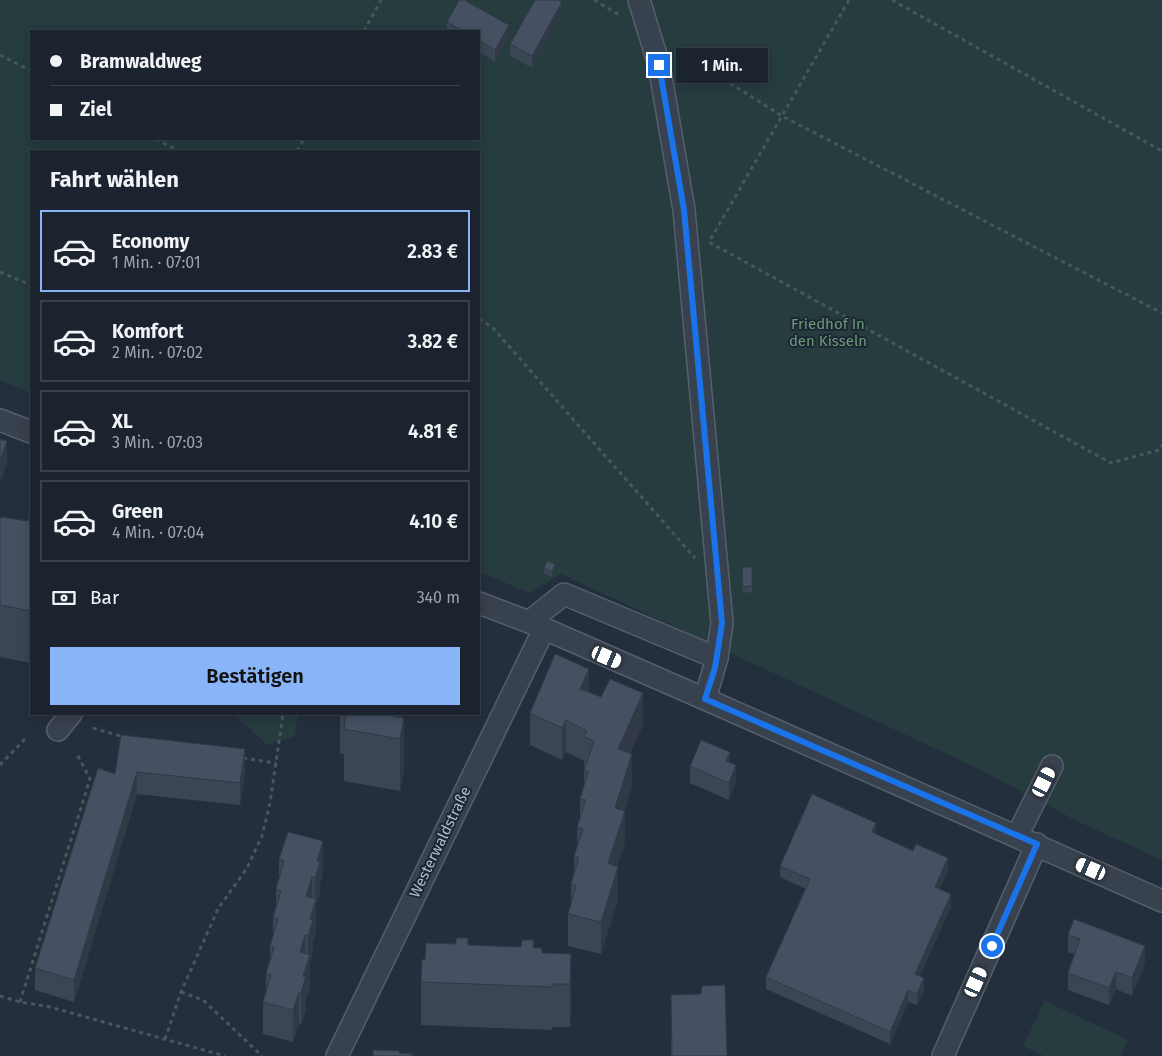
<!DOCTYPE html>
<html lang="de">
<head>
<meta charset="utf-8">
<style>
	body { margin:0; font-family:"Fira Sans",sans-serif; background:#242b36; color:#f1f3f6; height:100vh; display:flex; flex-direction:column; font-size:19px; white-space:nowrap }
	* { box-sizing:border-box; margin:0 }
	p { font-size:16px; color:#a0a4aa }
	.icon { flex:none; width:28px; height:28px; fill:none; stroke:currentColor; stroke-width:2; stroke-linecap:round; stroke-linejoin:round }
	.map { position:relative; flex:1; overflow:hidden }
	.side { position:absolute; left:30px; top:150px; width:450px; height:565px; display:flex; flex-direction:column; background:#1b232e; border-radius:0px; box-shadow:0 2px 12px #0003,0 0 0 1px #39404a }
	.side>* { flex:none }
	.guide { position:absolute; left:30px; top:30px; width:450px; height:110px; border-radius:0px; box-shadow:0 2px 12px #0003,0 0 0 1px #39404a; display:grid; align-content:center; height:110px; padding:0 20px; background:#1b232e }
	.end { position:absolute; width:22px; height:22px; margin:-11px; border:6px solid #1a73e8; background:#fff; box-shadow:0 0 0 2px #fff }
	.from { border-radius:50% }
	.bubble { position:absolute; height:35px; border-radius:0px; background:#1b232e; box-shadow:0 2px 12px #0003,0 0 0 1px #39404a; font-size:16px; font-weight:600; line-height:35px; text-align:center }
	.car { position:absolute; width:15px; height:30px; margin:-15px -8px; border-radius:6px; box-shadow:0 0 4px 1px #0007; background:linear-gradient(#fff 24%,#345 0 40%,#fff 0 76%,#345 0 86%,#fff 0) }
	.guide b { display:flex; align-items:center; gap:18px; height:48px; font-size:19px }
	.guide b+b { border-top:1px solid #39404a }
	.guide i { width:12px; height:12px; background:#f1f3f6 }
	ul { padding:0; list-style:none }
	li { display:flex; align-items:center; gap:15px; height:82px; margin:0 10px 8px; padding:0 10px; border:2px solid #39404a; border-radius:0px }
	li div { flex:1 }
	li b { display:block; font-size:19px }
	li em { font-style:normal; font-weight:600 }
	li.active { border-color:#8ab4f8 }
	li>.icon { width:45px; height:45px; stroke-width:1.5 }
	h2 { padding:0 20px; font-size:22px; line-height:60px }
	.pay { display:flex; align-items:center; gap:12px; height:55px; padding:0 20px; font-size:19px }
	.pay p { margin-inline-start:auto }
	.primary-button { display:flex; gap:10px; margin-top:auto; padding:10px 20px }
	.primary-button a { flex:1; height:58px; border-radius:0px; background:#8ab4f8; color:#111; font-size:20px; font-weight:600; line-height:58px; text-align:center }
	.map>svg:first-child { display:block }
</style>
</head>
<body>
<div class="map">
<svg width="1162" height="1056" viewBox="0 0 1162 1056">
	<rect width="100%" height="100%" fill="#242f3e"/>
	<g fill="#263c3f" fill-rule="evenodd">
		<path d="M0 0H1162V860L1077 821 979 769 561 574 530 593 479 572V151H31V393L0 380ZM31 31H479V139H31Z"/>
		<path d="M234 714H298L295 736 267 745Z"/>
		<path d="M1045 1001 1128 1040 1121 1056H1044L1023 1046Z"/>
	</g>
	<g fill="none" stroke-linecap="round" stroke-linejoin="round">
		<defs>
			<g id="minor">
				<path d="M639 0 659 65 684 210 722 623 717 658"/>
				<path d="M0 420 31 432"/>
				<path d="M479 603 529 622 705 699 1162 901"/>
				<path d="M529 622 564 594 717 658 705 699"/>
				<path d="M58 730 71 714"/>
				<path d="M1017 836 1052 766"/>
				<path d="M337 1056 544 629"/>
				<path d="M943 1056 1037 844"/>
			</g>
		</defs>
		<use href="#minor" stroke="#565f6c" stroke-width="24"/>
		<g stroke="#44595c" stroke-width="3" stroke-dasharray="4 4" stroke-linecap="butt">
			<path d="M594 0 621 16"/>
			<path d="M849 0 709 242 1111 463 1159 450 1162 445"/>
			<path d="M892 0 1162 151"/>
			<path d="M364 31 381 0"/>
			<path d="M676 49 782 116 1162 313"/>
			<path d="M0 55 31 71"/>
			<path d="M156 139 179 151"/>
			<path d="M297 151 304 139"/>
			<path d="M0 272 31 285"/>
			<path d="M479 319 492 327 695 558"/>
			<path d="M93 728 124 737"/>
			<path d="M243 758 276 763"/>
			<path d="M0 765 27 737"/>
			<path d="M181 992 203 1000 262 1056"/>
			<path d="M0 996 20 1002 50 1007 225 1056"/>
			<path d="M20 1002 90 779 77 754"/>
			<path d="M165 1039 181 992 218 909 247 868 262 836 270 803 283 714"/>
		</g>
		<use href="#minor" stroke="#38414e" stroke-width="21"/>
	</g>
	<g fill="#3b4654">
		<path d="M562 13 532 68 510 56V44Z"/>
		<path d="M447 22 509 37 495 62 479 52V31H447Z"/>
		<path d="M31 514V663L0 657V517L28 521Z"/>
		<path d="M742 567H752V592L743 593Z"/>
		<path d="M544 568 555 570 552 577 544 574Z"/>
		<path d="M589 693 643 725 630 753 632 786 624 811 625 843 617 866 618 899 601 954 568 946V914L571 905V884L574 873V856L577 846V827L580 819V799L584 786V761L566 752 562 760 530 745V713Z"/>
		<path d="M340 714H402V718L404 770 400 791 344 781V754H340Z"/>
		<path d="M121 735 245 772 240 805 137 794 74 1002 35 990V968L115 774Z"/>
		<path d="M730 762 736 782 729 800 690 783V766Z"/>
		<path d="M876 834 948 870 939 889 951 906 920 976 924 990 917 1005 908 1002 890 1044 766 989V977L806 889 780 877V866Z"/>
		<path d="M279 859 323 873 320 884V894L316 905V931L313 942V952L310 962V987L306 998V1009L301 1025 299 1024 293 1042 263 1034V1002L266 992V974L270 962V946L273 936V917L276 907V889L279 877Z"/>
		<path d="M1068 935 1145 963 1132 996 1116 989 1109 1005 1068 990V973L1074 954 1068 952Z"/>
		<path d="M468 945 542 953 571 954V996L570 1027H552V1030L421 1025V982L425 960Z"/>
		<path d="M671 995 727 1056H671Z"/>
	</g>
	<g fill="#303945">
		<path d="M562 2V13L532 68V56Z"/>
		<path d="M509 25V37L495 62V50Z"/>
		<path d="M7 441V464L0 483V461Z"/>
		<path d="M555 564V570L552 577V572Z"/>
		<path d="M589 669V701L580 689Z"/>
		<path d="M643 693V725L618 781V749Z"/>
		<path d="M398 714H402L398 738Z"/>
		<path d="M404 718V770L400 791V739Z"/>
		<path d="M566 720V752L562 760V728Z"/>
		<path d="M245 749V772L240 805V783Z"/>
		<path d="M730 752V770L726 761Z"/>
		<path d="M632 754V786L615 840V808Z"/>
		<path d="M736 765V782L729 800V783Z"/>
		<path d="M137 772V794L74 1002V980Z"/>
		<path d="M625 811V843L608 895V863Z"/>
		<path d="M876 823V834L872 832Z"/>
		<path d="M323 841V873L320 884V894L316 905V931L313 942V952L310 962V987L306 998V1009L301 1025V993L303 976 308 961V936L310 919 315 904V878L317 861Z"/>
		<path d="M948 858V870L935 899V887Z"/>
		<path d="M618 867V899L601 954V922Z"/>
		<path d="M312 877V909L306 896Z"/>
		<path d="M951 894V906L915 986V974Z"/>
		<path d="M305 935V967L300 952Z"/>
		<path d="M1145 946V963L1132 996V978Z"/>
		<path d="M571 954V996L570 1027V984Z"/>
		<path d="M1116 972V989L1109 1005V988Z"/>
		<path d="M924 978V990L917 1005V994Z"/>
		<path d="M908 990V1002L890 1044V1032Z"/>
		<path d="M299 992V1024L293 1042V1010Z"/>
	</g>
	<g fill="#455162" stroke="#303945">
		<path d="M459 0H464L509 25 495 50 479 40V31H463L447 22Z"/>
		<path d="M535 0H559L562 2 532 56 510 44Z"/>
		<path d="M0 439 7 441 0 461Z"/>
		<path d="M29 513 31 514V611L0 605V517L28 521Z"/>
		<path d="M547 561 555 564 552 572 544 568Z"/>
		<path d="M742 567H752V586L743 587Z"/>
		<path d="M555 654 589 669 580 689 601 697 610 679 643 693 618 749 632 754 615 808 625 811 608 863 618 867 601 922 568 914 576 886 571 884 579 858 574 856 583 829 577 827 586 800 580 799 588 772 584 770 594 741 584 737 587 731 566 720 562 728 530 713Z"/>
		<path d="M346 714H393V717L404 718 400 739 344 729Z"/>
		<path d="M121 735 245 749 240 783 137 772 74 980 35 968 98 768 115 774Z"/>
		<path d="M701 740 730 752 726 761 736 765 729 783 690 766Z"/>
		<path d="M812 794 876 823 872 832 913 851 916 844 948 858 935 887 951 894 915 974 924 978 917 994 908 990 890 1032 766 977 810 879 780 866Z"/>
		<path d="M288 832 323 841 317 861 320 862 315 878 312 877 306 896 316 899 310 919 313 920 308 936 305 935 300 952 310 955 303 976 306 977 301 993 299 992 293 1010 263 1002 271 975 266 974 274 947 270 946 278 919 273 917 281 891 276 889 284 861 279 859Z"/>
		<path d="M1074 919 1145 946 1132 978 1116 972 1109 988 1068 973 1080 939 1068 935Z"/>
		<path d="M456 938H468V945L521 947 522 940H534L533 948H542V953L571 954 570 984H552V987L421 982 422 959 425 960 426 943 456 944Z"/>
		<path d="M725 985 727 1056H672L671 995 701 994 702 986Z"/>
		<path d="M373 1050 399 1051V1053L412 1054V1056H373Z"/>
	</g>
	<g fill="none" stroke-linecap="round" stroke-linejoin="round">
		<path stroke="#1a73e8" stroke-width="6" d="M659 65 684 210 722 623 715 668 705 699 1037 844 992 946"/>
	</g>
	<g text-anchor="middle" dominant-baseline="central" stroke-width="4" stroke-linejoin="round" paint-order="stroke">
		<g font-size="15" fill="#6b9a76" stroke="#1d2633">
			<text x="828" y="324">Friedhof In<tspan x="828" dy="17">den Kisseln</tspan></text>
		</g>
		<g font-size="15" fill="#b4bcc9" stroke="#1d2633">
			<text transform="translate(440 842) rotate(-64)">Westerwaldstraße</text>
		</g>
	</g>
</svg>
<i class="end from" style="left:992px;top:946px"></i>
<i class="end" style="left:659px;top:65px"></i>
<div class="bubble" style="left:676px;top:48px;width:92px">1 Min.</div>
<i class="car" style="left:607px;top:657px;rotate:113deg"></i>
<i class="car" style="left:1044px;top:782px;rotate:27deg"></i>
<i class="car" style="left:1091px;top:869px;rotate:294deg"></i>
<i class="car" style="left:976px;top:982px;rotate:24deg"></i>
<div class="guide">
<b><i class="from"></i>Bramwaldweg</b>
<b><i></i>Ziel</b>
</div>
<section class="side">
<h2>Fahrt wählen</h2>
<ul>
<li class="active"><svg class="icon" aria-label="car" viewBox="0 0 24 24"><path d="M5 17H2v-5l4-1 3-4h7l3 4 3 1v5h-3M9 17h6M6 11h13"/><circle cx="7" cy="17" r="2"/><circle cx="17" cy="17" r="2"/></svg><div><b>Economy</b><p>1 Min. · 07:01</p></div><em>2.83 €</em></li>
<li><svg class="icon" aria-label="car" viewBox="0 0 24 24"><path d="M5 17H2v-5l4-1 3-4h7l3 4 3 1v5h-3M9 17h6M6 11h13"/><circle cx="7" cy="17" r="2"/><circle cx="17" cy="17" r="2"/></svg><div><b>Komfort</b><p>2 Min. · 07:02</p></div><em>3.82 €</em></li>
<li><svg class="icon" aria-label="car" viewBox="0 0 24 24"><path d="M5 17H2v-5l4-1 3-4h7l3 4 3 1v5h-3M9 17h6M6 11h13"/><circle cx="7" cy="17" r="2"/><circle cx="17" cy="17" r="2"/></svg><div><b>XL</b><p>3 Min. · 07:03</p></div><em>4.81 €</em></li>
<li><svg class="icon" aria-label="car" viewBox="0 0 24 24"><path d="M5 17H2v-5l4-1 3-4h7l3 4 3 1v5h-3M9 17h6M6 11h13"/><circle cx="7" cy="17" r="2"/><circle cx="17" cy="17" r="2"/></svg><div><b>Green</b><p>4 Min. · 07:04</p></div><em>4.10 €</em></li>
</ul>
<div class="pay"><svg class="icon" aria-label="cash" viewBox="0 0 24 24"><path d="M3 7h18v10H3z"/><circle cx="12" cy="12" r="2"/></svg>Bar<p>340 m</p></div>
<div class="primary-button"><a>Bestätigen</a></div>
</section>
</div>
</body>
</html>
